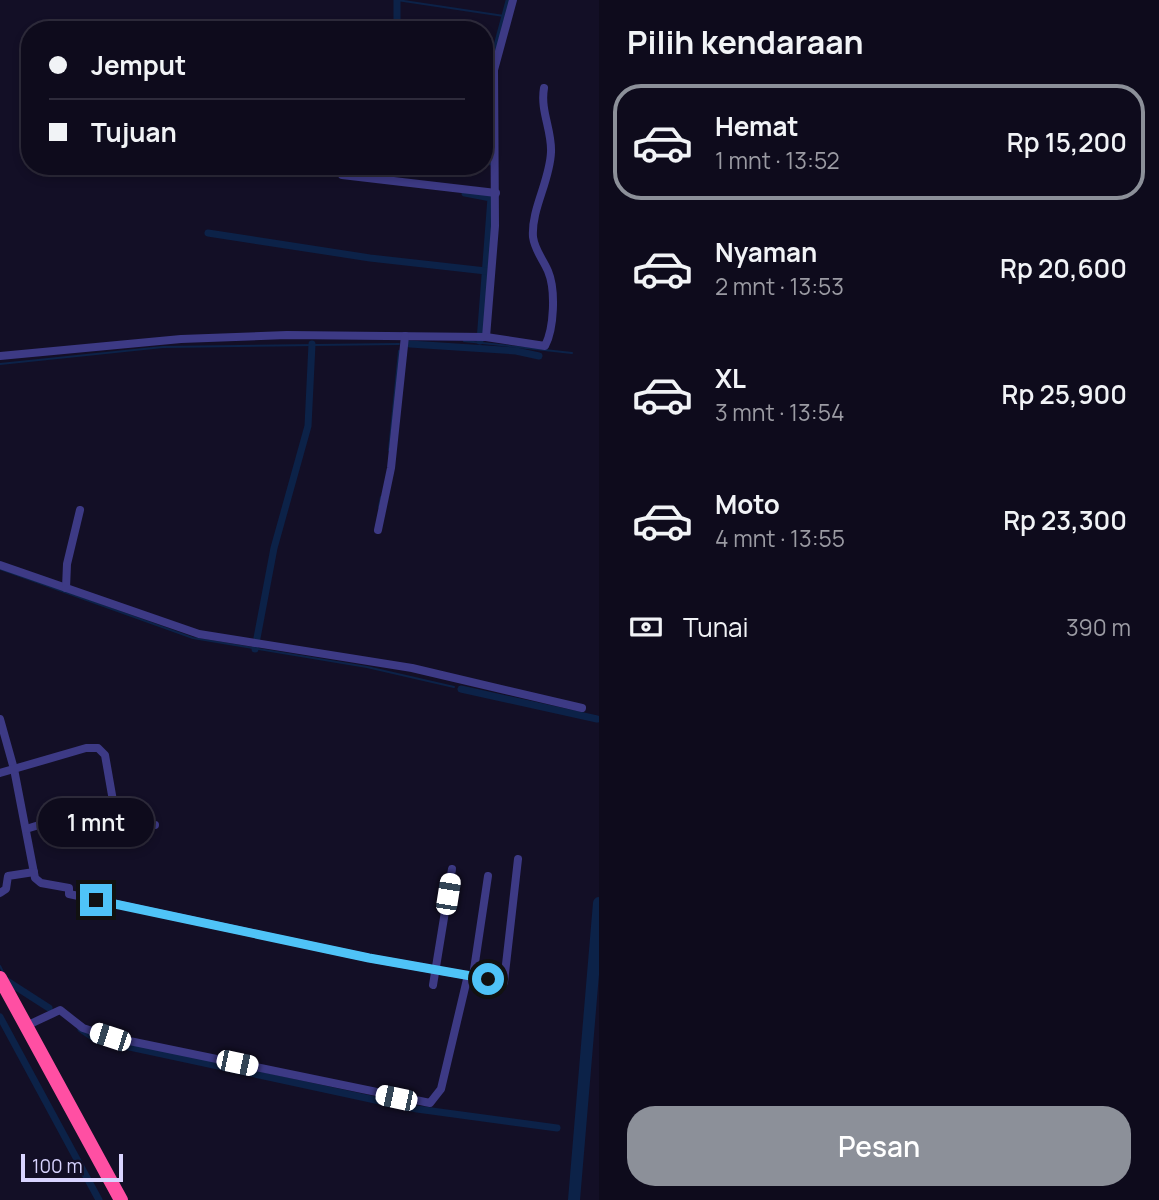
<!DOCTYPE html>
<html lang="id">
<head>
<meta charset="utf-8">
<style>
	body { margin:0; font-family:Manrope,sans-serif; background:#1c1929; color:#f1f3f6; height:100vh; display:flex; flex-direction:column; font-size:26px; white-space:nowrap }
	* { box-sizing:border-box; margin:0 }
	p { font-size:23px; color:#9b9ba3 }
	.icon { flex:none; width:38px; height:38px; fill:none; stroke:currentColor; stroke-width:2; stroke-linecap:round; stroke-linejoin:round }
	.map { position:relative; flex:1; overflow:hidden }
	.panel { display:flex; flex-direction:column; background:#0e0b1c; width:560px }
	.panel>* { flex:none }
	.top-card { position:absolute; left:21px; top:21px; width:472px; height:154px; border-radius:28px; box-shadow:0 4px 10px #0003,0 0 0 2px #2e2b3b; display:grid; align-content:center; height:154px; padding:0 28px; background:#0e0b1c }
	.scale { position:absolute; left:21px; bottom:18px; width:102px; box-sizing:border-box; padding-left:7px; border:4px solid #d9d4ff; border-top:0; font-size:19px; line-height:24px; white-space:nowrap; color:#d9d4ff; -webkit-text-stroke:5px #130f26; paint-order:stroke }
	.end { position:absolute; width:32px; height:32px; margin:-16px; border:9px solid #4fc3f7; background:#111; box-shadow:0 0 0 4px #111 }
	.from { border-radius:50% }
	.bubble { position:absolute; height:49px; border-radius:24px; background:#0e0b1c; box-shadow:0 4px 10px #0003,0 0 0 2px #2e2b3b; font-size:23px; font-weight:600; line-height:49px; text-align:center }
	.car { position:absolute; width:21px; height:42px; margin:-21px -10px; border-radius:9px; box-shadow:0 0 5px 2px #0007; background:linear-gradient(#fff 24%,#345 0 40%,#fff 0 76%,#345 0 86%,#fff 0) }
	.top-card b { display:flex; align-items:center; gap:24px; height:66px; font-size:26px }
	.top-card b+b { border-top:2px solid #2e2b3b }
	.top-card i { width:18px; height:18px; background:#f1f3f6 }
	ul { padding:0; list-style:none }
	li { display:flex; align-items:center; gap:21px; height:116px; margin:0 14px 10px; padding:0 14px; border:4px solid transparent; border-radius:28px }
	li div { flex:1 }
	li b { display:block; font-size:26px }
	li em { font-style:normal; font-weight:600 }
	li.on { border-color:#8c9099 }
	li>.icon { width:63px; height:63px; stroke-width:1.5 }
	h2 { padding:0 28px; font-size:32px; line-height:84px }
	.pay { display:flex; align-items:center; gap:18px; height:77px; padding:0 28px; font-size:26px }
	.pay p { margin-inline-start:auto }
	.primary-button { display:flex; gap:14px; margin-top:auto; padding:14px 28px }
	.primary-button a { flex:1; height:80px; border-radius:28px; background:#8c9099; color:#fff; font-size:28px; font-weight:600; line-height:80px; text-align:center }
	main { display:flex; flex:1; min-height:0 }
	.map>svg:first-child { display:block }
</style>
</head>
<body>
<main>
<div class="map">
<svg width="599" height="1200" viewBox="0 0 599 1200">
	<rect width="100%" height="100%" fill="#130f26"/>
	<g fill="none" stroke-linecap="round" stroke-linejoin="round">
		<g stroke="#0c2248" stroke-width="2">
			<path d="M397 0 504 16"/>
			<path d="M464 341 572 353"/>
			<path d="M0 364 163 347 399 344"/>
			<path d="M389 450 399 351"/>
			<path d="M379 507 381 497"/>
			<path d="M0 569 193 638 367 667 454 687"/>
			<path d="M0 966 3 972"/>
		</g>
		<g stroke="#0c2248" stroke-width="7">
			<path d="M397 30V0"/>
			<path d="M494 57 509 1"/>
			<path d="M491 162V72"/>
			<path d="M325 166 372 175"/>
			<path d="M465 193 491 198 480 341"/>
			<path d="M208 233 370 258 486 271"/>
			<path d="M410 344 516 351 539 356"/>
			<path d="M257 638 274 548 308 426 312 344"/>
			<path d="M255 649V648"/>
			<path d="M461 689 597 719"/>
			<path d="M7 981 49 1008"/>
			<path d="M0 1017 99 1200"/>
			<path d="M81 1029 97 1040 417 1109 557 1128"/>
		</g>
		<path stroke="#0c2248" stroke-width="12" d="M574 1200 599 903"/>
		<g stroke="#3d3a85" stroke-width="8">
			<path d="M342 175 496 193"/>
			<path d="M486 337 495 226 494 70 513 0"/>
			<path d="M0 356 181 339 287 335 486 337 545 346C554 329 556 290 548 271 543 259 535 251 533 237 531 209 550 181 551 152 552 130 540 111 544 88"/>
			<path d="M378 530 391 468 405 336"/>
			<path d="M0 565 199 634 412 668 582 708"/>
			<path d="M66 588 67 564 80 510"/>
			<path d="M0 719 14 769 35 878 41 883 69 888V894L369 958 504 982 518 859"/>
			<path d="M0 773 86 748H98L105 755 116 818 125 823 155 825"/>
			<path d="M26 829 114 802"/>
			<path d="M0 893 6 889 8 876 34 872"/>
			<path d="M473 976 488 876"/>
			<path d="M433 985 452 869"/>
			<path d="M26 1026 60 1010 83 1028 110 1037 430 1103 441 1089 468 975"/>
		</g>
		<path stroke="#ff4fa3" stroke-width="14" d="M0 978 121 1200"/>
	</g>
	<g fill="none" stroke-linecap="round" stroke-linejoin="round">
		<path stroke="#4fc3f7" stroke-width="9" d="M96 900 369 958 488 979"/>
	</g>
</svg>
<div class="scale">100 m</div>
<i class="end from" style="left:488px;top:979px"></i>
<i class="end" style="left:96px;top:900px"></i>
<div class="bubble" style="left:38px;top:798px;width:116px">1 mnt</div>
<i class="car" style="left:448px;top:894px;rotate:9deg"></i>
<i class="car" style="left:110px;top:1037px;rotate:288deg"></i>
<i class="car" style="left:237px;top:1063px;rotate:102deg"></i>
<i class="car" style="left:396px;top:1098px;rotate:282deg"></i>
<div class="top-card">
<b><i class="from"></i>Jemput</b>
<b><i></i>Tujuan</b>
</div>
</div>
<section class="panel">
<h2>Pilih kendaraan</h2>
<ul>
<li class="on"><svg class="icon" aria-label="car" viewBox="0 0 24 24"><path d="M5 17H2v-5l4-1 3-4h7l3 4 3 1v5h-3M9 17h6M6 11h13"/><circle cx="7" cy="17" r="2"/><circle cx="17" cy="17" r="2"/></svg><div><b>Hemat</b><p>1 mnt · 13:52</p></div><em>Rp 15,200</em></li>
<li><svg class="icon" aria-label="car" viewBox="0 0 24 24"><path d="M5 17H2v-5l4-1 3-4h7l3 4 3 1v5h-3M9 17h6M6 11h13"/><circle cx="7" cy="17" r="2"/><circle cx="17" cy="17" r="2"/></svg><div><b>Nyaman</b><p>2 mnt · 13:53</p></div><em>Rp 20,600</em></li>
<li><svg class="icon" aria-label="car" viewBox="0 0 24 24"><path d="M5 17H2v-5l4-1 3-4h7l3 4 3 1v5h-3M9 17h6M6 11h13"/><circle cx="7" cy="17" r="2"/><circle cx="17" cy="17" r="2"/></svg><div><b>XL</b><p>3 mnt · 13:54</p></div><em>Rp 25,900</em></li>
<li><svg class="icon" aria-label="car" viewBox="0 0 24 24"><path d="M5 17H2v-5l4-1 3-4h7l3 4 3 1v5h-3M9 17h6M6 11h13"/><circle cx="7" cy="17" r="2"/><circle cx="17" cy="17" r="2"/></svg><div><b>Moto</b><p>4 mnt · 13:55</p></div><em>Rp 23,300</em></li>
</ul>
<div class="pay"><svg class="icon" aria-label="cash" viewBox="0 0 24 24"><path d="M3 7h18v10H3z"/><circle cx="12" cy="12" r="2"/></svg>Tunai<p>390 m</p></div>
<div class="primary-button"><a>Pesan</a></div>
</section>
</main>
</body>
</html>
